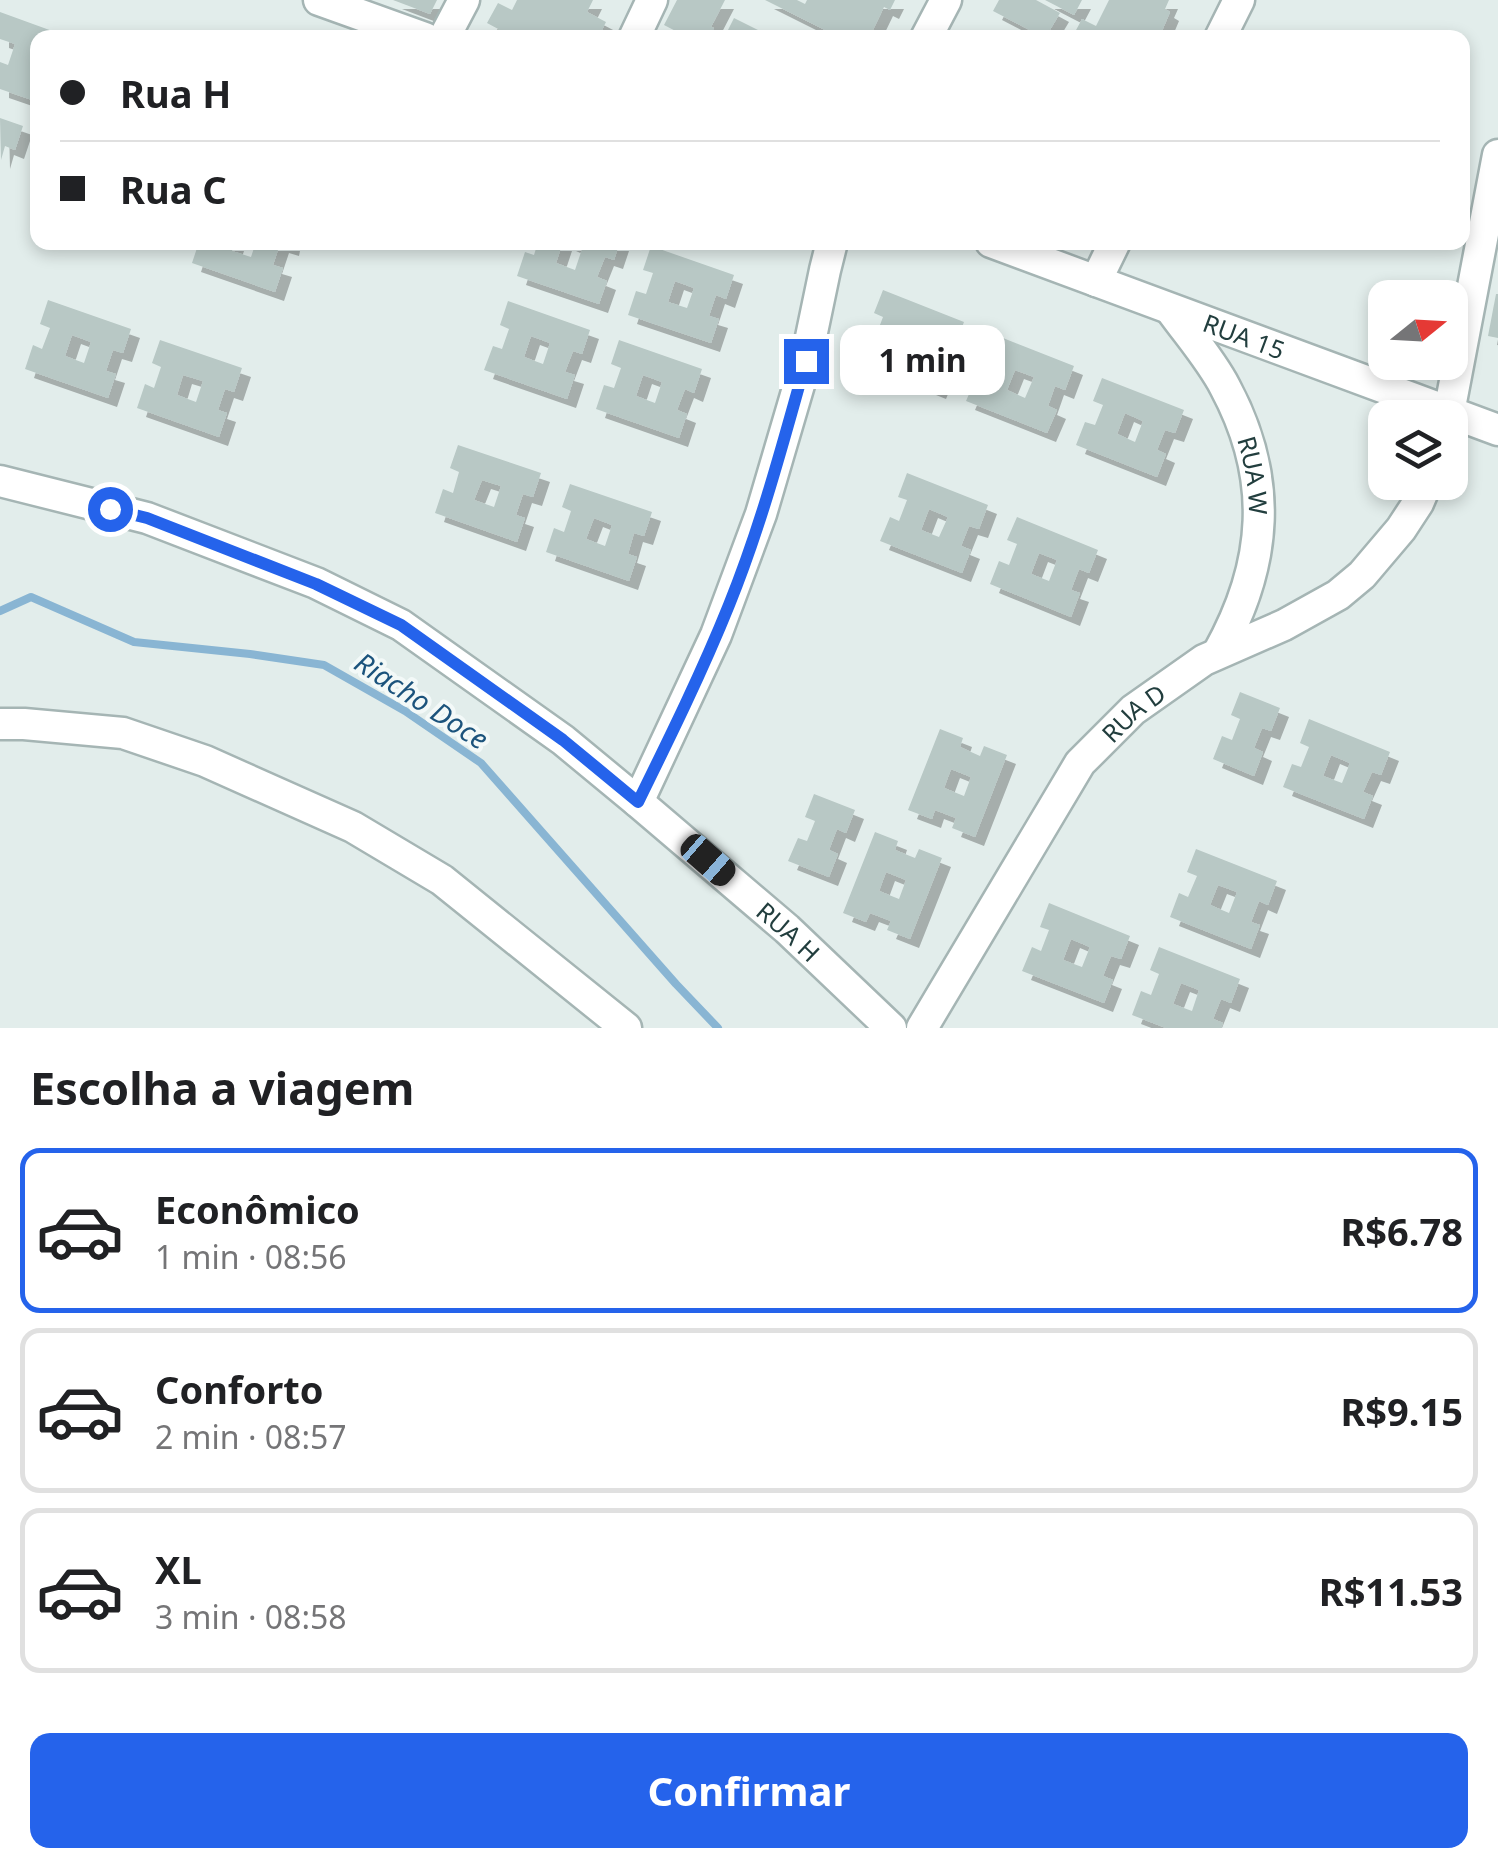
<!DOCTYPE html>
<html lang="pt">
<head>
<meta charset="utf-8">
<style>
	body { margin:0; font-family:"Noto Sans",sans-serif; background:#f2f2f2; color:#202124; height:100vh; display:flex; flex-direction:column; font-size:38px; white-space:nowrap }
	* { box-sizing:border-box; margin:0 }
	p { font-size:32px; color:#757577 }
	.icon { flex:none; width:55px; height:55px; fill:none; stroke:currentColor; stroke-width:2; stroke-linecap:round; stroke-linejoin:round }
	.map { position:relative; height:1028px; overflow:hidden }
	.side { display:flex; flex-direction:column; background:#fff; flex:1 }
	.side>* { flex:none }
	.hud { position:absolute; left:30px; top:30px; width:1440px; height:220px; border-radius:20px; box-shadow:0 5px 15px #0003; display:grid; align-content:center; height:220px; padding:0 30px; background:#fff }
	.needle { width:65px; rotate:72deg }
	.fabs { position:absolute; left:1368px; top:280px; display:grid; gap:20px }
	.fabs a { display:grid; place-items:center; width:100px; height:100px; border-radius:20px; background:#fff; box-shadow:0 5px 15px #0003; font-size:50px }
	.end { position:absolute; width:45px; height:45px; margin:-22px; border:12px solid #2563eb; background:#fff; box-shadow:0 0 0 5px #fff }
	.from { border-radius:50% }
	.bubble { position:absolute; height:70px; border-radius:20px; background:#fff; box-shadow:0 5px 15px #0003; font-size:32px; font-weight:700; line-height:70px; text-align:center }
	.car { position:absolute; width:30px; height:60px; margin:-30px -15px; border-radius:12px; box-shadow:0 0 8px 2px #0007; background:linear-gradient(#222 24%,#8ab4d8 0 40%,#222 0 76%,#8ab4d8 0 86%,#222 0) }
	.hud b { display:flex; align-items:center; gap:35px; height:95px; font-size:38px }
	.hud b+b { border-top:2px solid #e0e0e0 }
	.hud i { width:25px; height:25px; background:#202124 }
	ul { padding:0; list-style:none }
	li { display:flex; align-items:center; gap:30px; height:165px; margin:0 20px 15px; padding:0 10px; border:5px solid #e0e0e0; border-radius:20px }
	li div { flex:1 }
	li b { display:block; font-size:38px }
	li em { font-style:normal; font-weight:700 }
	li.on { border-color:#2563eb }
	li>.icon { width:90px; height:90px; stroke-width:1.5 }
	h2 { padding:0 30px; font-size:45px; line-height:120px }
	.cta { display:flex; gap:20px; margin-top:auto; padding:20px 30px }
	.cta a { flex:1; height:115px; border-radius:20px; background:#2563eb; color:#fff; font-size:40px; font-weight:700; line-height:115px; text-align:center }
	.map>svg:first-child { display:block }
</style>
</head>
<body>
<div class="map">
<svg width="1498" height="1028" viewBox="0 0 1498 1028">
	<defs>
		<filter id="shadow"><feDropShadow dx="9" dy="9" stdDeviation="0" flood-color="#0004"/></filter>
	</defs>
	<rect width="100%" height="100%" fill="#e2edeb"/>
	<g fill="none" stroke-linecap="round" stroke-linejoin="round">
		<path stroke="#89b5d3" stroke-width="8" d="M0 611 31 597 134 642 250 654 324 665 405 711 481 763 676 984 718 1028"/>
	</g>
	<g fill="#b8c8c5" fill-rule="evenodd" filter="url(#shadow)">
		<path d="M393 0H437L430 14Z"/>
		<path d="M517 0H593L587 12 606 22 598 38H529L519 32 515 38 487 23 498 3 512 10Z"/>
		<path d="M677 0H725L711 27 714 28 708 38H689L664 25Z"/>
		<path d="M765 0H797L805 4 807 0H895L890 10 884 7 869 38H829L831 33Z"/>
		<path d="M999 0H1036L1060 13 1045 38 993 11Z"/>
		<path d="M1045 0H1082L1074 15Z"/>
		<path d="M1109 0H1169L1165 9 1170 12 1159 38H1085L1075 32 1082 19 1096 26Z"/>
		<path d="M0 12 55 32 53 38H38V52L30 73 38 75V82L32 100 0 89V62L8 65 15 44 0 39Z"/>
		<path d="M734 18 764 33 762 38H724Z"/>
		<path d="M0 118 23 126 15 150 5 146 1 160Z"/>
		<path d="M199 242H235L232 251 251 257 256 242H291L290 247 280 244 273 265 283 268 275 292 192 263Z"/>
		<path d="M538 242H563L556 263 575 270 582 249 567 242H620L614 260 605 257 597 277 607 281 599 304 517 276 525 252 534 255Z"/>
		<path d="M651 246 734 275 726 299 716 295 709 316 719 319 711 343 628 315 636 291 646 294 653 273 643 270ZM675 281 694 288 687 308 668 302Z"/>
		<path d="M883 290 964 322 955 346 946 342 938 363 947 366 937 390 857 358 866 334 875 338 883 317 874 313ZM905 326 924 334 915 354 897 346Z"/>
		<path d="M1496 294H1498V338L1488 336Z"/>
		<path d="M48 300 131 329 123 353 113 350 106 371 116 374 108 398 25 369 33 345 42 349 50 328 40 324ZM72 335 91 342 84 363 65 356Z"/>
		<path d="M508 301 590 330 582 354 573 351 565 372 575 375 567 399 484 370 493 346 502 349 509 329 500 325ZM531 336 550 343 543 364 524 357Z"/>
		<path d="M993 334 1074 366 1065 390 1055 386 1048 406 1057 410 1047 433 966 401 976 378 985 382 993 361 984 357ZM1015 370 1034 377 1025 398 1007 390Z"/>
		<path d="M160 340 242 368 234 392 225 389 218 410 227 413 219 437 137 408 145 384 154 388 161 367 152 363ZM183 375 203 381 196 402 177 395Z"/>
		<path d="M619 340 702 369 694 393 685 389 677 410 687 414 679 438 596 409 604 385 614 388 621 368 611 364ZM643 375 662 382 655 403 636 396Z"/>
		<path d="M1102 378 1184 410 1175 433 1165 430 1157 450 1166 454 1157 477 1076 445 1085 422 1095 425 1103 405 1093 401ZM1125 413 1143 421 1135 442 1117 434Z"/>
		<path d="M458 445 541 473 533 497 523 494 516 515 525 518 517 542 435 513 443 489 453 493 459 472 450 468ZM482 480 501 486 494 507 474 500Z"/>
		<path d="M907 473 988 505 979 529 969 526 961 546 971 550 962 573 880 541 890 517 899 521 907 500 898 497ZM929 509 948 517 939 537 921 530Z"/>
		<path d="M570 484 652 512 644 536 634 533 628 554 637 557 629 581 546 552 554 528 564 532 571 511 562 507ZM594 518 612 525 605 546 586 539Z"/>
		<path d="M1017 517 1098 550 1089 573 1079 569 1071 590 1080 593 1071 617 990 584 999 561 1009 565 1017 544 1007 540ZM1039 553 1057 560 1049 581 1031 574Z"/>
		<path d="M1240 692 1280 708 1271 731 1262 728 1254 748 1263 752 1254 776 1213 759 1222 736 1232 740 1240 719 1231 715Z"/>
		<path d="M1309 719 1390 752 1381 775 1372 772 1363 792 1373 796 1364 819 1283 787 1292 764 1301 767 1309 747 1300 743ZM1331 755 1350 763 1342 783 1323 776Z"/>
		<path d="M940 729 963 738 960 747 980 756 984 746 1007 755 975 837 952 828 956 818 935 810 932 819 908 810ZM951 769 971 777 964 796 944 788Z"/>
		<path d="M814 794 855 810 846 833 837 829 829 850 838 854 829 877 788 861 798 838 807 841 815 821 805 817Z"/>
		<path d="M875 832 898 841 895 850 915 858 919 849 942 858 910 939 887 930 891 921 870 913 866 922 843 913ZM886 872 906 880 899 899 879 891Z"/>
		<path d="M1196 849 1277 881 1268 905 1259 901 1251 922 1260 925 1251 949 1170 917 1179 893 1188 897 1197 876 1187 872ZM1218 885 1237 892 1229 913 1210 905Z"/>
		<path d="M1049 903 1130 936 1121 959 1111 956 1103 976 1113 980 1104 1003 1022 971 1032 947 1041 951 1049 930 1040 927ZM1071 939 1090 947 1082 967 1063 960Z"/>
		<path d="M1159 947 1240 979 1231 1003 1221 999 1213 1019 1223 1023 1221 1028H1166L1132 1015 1141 991 1151 995 1159 974 1150 970ZM1181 983 1199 990 1192 1011 1173 1004Z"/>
	</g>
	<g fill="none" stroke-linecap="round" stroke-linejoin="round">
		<defs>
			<g id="minor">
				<path d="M319 0 425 38"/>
				<path d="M444 38 464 0"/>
				<path d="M634 38 652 0"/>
				<path d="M926 38 946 0"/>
				<path d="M1220 38 1239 0"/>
				<path id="s1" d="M991 242 1498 430"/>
				<path d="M1096 281 1115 242"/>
				<path id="s2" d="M1171 310C1189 335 1211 360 1225 387 1274 478 1268 564 1218 653"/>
				<path d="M1448 418 1498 155"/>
				<path id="s3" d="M0 481 147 518 316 583 401 625 563 740 638 802 787 929 891 1028"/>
				<path d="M0 724H24L123 733 205 761 353 827 442 880 626 1028"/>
				<path d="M638 802 716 635 761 514 806 361 825 270 832 242"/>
				<path id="s4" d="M922 1028 1080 763 1133 710 1204 660 1284 625 1338 595 1362 575 1401 529 1418 503 1427 482"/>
			</g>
		</defs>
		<use href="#minor" stroke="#a5b5b4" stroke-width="35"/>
		<use href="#minor" stroke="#fff" stroke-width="30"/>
	</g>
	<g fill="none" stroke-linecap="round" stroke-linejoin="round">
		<path stroke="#2563eb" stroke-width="12" d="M110 509 147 518 316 584 401 625 563 740 638 802C670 737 702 672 729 605 761 526 783 443 806 361"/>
	</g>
	<g text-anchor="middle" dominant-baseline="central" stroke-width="8" stroke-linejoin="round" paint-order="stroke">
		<g font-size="25" fill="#223e3e" stroke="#f3f9f8">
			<text stroke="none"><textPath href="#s1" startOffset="270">RUA 15</textPath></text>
			<text stroke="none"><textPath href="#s2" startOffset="188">RUA W</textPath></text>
			<text stroke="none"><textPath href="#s4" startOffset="382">RUA D</textPath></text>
			<text stroke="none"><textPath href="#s3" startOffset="922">RUA H</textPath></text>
		</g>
		<g font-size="28" font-style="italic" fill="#1b537c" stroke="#f3f9f8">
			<text transform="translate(422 700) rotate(33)">Riacho Doce</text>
		</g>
	</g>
</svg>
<div class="fabs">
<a><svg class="needle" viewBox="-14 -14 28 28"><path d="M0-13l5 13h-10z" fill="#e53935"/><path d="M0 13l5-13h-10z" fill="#757577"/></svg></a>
<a><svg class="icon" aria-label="layers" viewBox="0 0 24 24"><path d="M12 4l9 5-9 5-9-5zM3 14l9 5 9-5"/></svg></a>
</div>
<i class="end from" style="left:110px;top:509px"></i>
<i class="end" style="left:806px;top:361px"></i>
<div class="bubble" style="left:840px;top:325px;width:165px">1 min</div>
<i class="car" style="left:708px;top:860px;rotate:131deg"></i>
<div class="hud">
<b><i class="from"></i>Rua H</b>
<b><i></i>Rua C</b>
</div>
</div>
<section class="side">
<h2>Escolha a viagem</h2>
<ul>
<li class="on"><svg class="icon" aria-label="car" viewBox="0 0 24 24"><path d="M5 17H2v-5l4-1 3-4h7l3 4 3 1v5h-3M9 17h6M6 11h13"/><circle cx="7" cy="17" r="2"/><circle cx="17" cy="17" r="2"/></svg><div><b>Econômico</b><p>1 min · 08:56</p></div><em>R$6.78</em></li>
<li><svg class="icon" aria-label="car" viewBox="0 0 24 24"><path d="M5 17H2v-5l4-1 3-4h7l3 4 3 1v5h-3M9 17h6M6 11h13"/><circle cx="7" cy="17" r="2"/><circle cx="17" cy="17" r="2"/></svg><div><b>Conforto</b><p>2 min · 08:57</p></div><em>R$9.15</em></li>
<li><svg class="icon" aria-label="car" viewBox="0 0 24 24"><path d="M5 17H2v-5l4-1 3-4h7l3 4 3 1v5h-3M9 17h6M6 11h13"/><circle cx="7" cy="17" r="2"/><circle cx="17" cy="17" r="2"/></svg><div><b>XL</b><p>3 min · 08:58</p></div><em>R$11.53</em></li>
</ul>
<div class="cta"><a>Confirmar</a></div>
</section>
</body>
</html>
